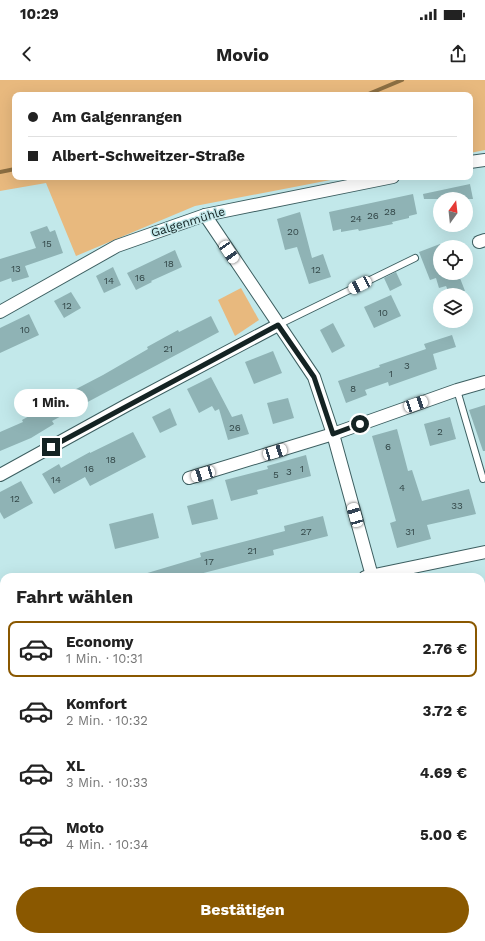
<!DOCTYPE html>
<html lang="de">
<head>
<meta charset="utf-8">
<style>
	body { margin:0; font-family:"Work Sans",sans-serif; background:#f6f6f6; color:#222; height:100vh; display:flex; flex-direction:column; font-size:15px; white-space:nowrap }
	* { box-sizing:border-box; margin:0 }
	p { font-size:13px; color:#767676 }
	.icon { flex:none; width:22px; height:22px; fill:none; stroke:currentColor; stroke-width:2; stroke-linecap:round; stroke-linejoin:round }
	.map { position:relative; flex:1; overflow:hidden }
	.side { position:absolute; left:0px; top:493px; width:485px; height:368px; display:flex; flex-direction:column; background:#fff; border-radius:12px 12px 0 0; box-shadow:0 4px 16px #0002 }
	.side>* { flex:none }
	.guide { position:absolute; left:12px; top:12px; width:461px; height:88px; border-radius:8px; box-shadow:0 4px 16px #0002; display:grid; align-content:center; height:88px; padding:0 16px; background:#fff }
	.needle { width:26px; rotate:15deg }
	.controls { position:absolute; left:433px; top:112px; display:grid; gap:8px }
	.controls a { display:grid; place-items:center; width:40px; height:40px; border-radius:50%; background:#fff; box-shadow:0 4px 16px #0002; font-size:20px }
	.end { position:absolute; width:18px; height:18px; margin:-9px; border:5px solid #142323; background:#fff; box-shadow:0 0 0 2px #fff }
	.from { border-radius:50% }
	.bubble { position:absolute; height:28px; border-radius:14px; background:#fff; box-shadow:0 4px 16px #0002; font-size:13px; font-weight:700; line-height:28px; text-align:center }
	.car { position:absolute; width:12px; height:24px; margin:-12px -6px; border-radius:5px; box-shadow:0 0 3px 1px #0007; background:linear-gradient(#fff 24%,#345 0 40%,#fff 0 76%,#345 0 86%,#fff 0) }
	.guide b { display:flex; align-items:center; gap:14px; height:38px; font-size:15px }
	.guide b+b { border-top:1px solid #e0e0e0 }
	.guide i { width:10px; height:10px; background:#222 }
	ul { padding:0; list-style:none }
	li { display:flex; align-items:center; gap:12px; height:56px; margin:0 8px 6px; padding:0 8px; border:2px solid transparent; border-radius:8px }
	li div { flex:1 }
	li b { display:block; font-size:15px }
	li em { font-style:normal; font-weight:700 }
	li.selected { border-color:#8a5800 }
	li>.icon { width:36px; height:36px; stroke-width:1.5 }
	h2 { padding:0 16px; font-size:18px; line-height:48px }
	.button { display:flex; gap:8px; margin-top:auto; padding:8px 16px }
	.button a { flex:1; height:46px; border-radius:24px; background:#8a5800; color:#fff; font-size:16px; font-weight:700; line-height:46px; text-align:center }
	.status { display:flex; justify-content:space-between; align-items:center; height:28px; padding:0 20px; background:#fff; direction:ltr }
	.status svg { height:11px; fill:currentColor }
	header { display:flex; justify-content:space-between; align-items:center; height:52px; padding:0 16px; background:#fff; font-size:18px; font-weight:700 }
	.map>svg:first-child { display:block }
</style>
</head>
<body>
<div class="status"><b>10:29</b><svg viewBox="0 0 49 12"><path d="M0 12V9h3v3zM5 12V6h3v6zM10 12V3h3v9zM15 12V0h3v12zM26 1h20v11H26zM47 4h2v5h-2z"/></svg></div>
<header><svg class="icon" aria-label="back" viewBox="0 0 24 24"><path d="M15 5l-7 7 7 7"/></svg>Movio<svg class="icon" aria-label="share" viewBox="0 0 24 24"><path d="M12 15V3M7 8l5-5 5 5M5 13v7h14v-7"/></svg></header>
<div class="map">
<svg width="485" height="861" viewBox="0 0 485 861">
	<rect width="100%" height="100%" fill="#c2e8ea"/>
	<g fill="#e8b97e">
		<path d="M0 0H485V70L470 73V15H15V97H346L195 126 76 176 46 103 0 111Z"/>
		<path d="M241 208 259 240 235 256 218 220Z"/>
		<path d="M485 569V642H481V570Z"/>
		<path d="M4 678V732L0 733V679Z"/>
		<path d="M4 747V857H78L79 861H0V748Z"/>
	</g>
	<g fill="none" stroke-linecap="round" stroke-linejoin="round">
		<g stroke="#8b6e42" stroke-width="4">
			<path d="M366 15 402 0"/>
			<path d="M0 92 15 89"/>
		</g>
	</g>
	<g fill="#8fb3b5">
		<path d="M470 104 473 119H424L423 114Z"/>
		<path d="M413 114 417 134 409 136V138L392 142 393 144 359 151 358 149 341 152V149L333 151 329 132Z"/>
		<path d="M300 132 312 178 323 174 331 197 309 204 297 167 285 170 277 139Z"/>
		<path d="M47 146 50 152 55 150 63 173 25 186 29 197 12 202 11 198 0 202V179L36 168 30 152Z"/>
		<path d="M440 164V193H458L465 211 450 215 446 206 439 208 436 198 430 200 419 172Z"/>
		<path d="M175 170 182 187 151 201 152 202 136 210 127 193Z"/>
		<path d="M113 187 121 205 104 213 96 196Z"/>
		<path d="M396 192 402 205 390 211 384 198Z"/>
		<path d="M71 212 81 228 64 238 54 221Z"/>
		<path d="M391 215 401 236 374 248 364 227Z"/>
		<path d="M29 234 39 255 0 273V248Z"/>
		<path d="M211 236 219 252 52 341 54 344 31 358 0 371V352L23 342 22 340 56 321 55 320 103 295 148 269 147 267 178 250 179 252Z"/>
		<path d="M333 243 345 266 332 273 320 250Z"/>
		<path d="M452 255 456 267 433 274 437 289 389 306 388 302 365 310 367 315 346 323 338 301 380 287 379 285 426 269 424 264Z"/>
		<path d="M273 271 282 293 254 304 245 282Z"/>
		<path d="M211 297 232 337 242 334 249 354 228 360 219 329 215 331 212 326 199 333 187 309Z"/>
		<path d="M288 318 294 338 273 344 267 323Z"/>
		<path d="M485 325V371H483L469 330Z"/>
		<path d="M170 328 177 345 160 353 152 337Z"/>
		<path d="M450 337 456 359 430 366 424 344Z"/>
		<path d="M397 349 408 391 412 390 422 421 469 409 476 434 427 445 431 459 397 468 390 443 396 441 372 356Z"/>
		<path d="M133 352 146 377 90 406 85 397 54 414 42 394 59 384 61 388 90 372V373Z"/>
		<path d="M306 375 311 396 257 410 258 414 231 421 225 400 268 389 267 386Z"/>
		<path d="M21 401 33 423 4 439 0 432V412Z"/>
		<path d="M213 419 218 439 192 445 187 426Z"/>
		<path d="M153 433 159 458 115 469 109 444Z"/>
		<path d="M323 436 328 456 273 470 274 475 188 497H145L144 494 201 477 200 473 285 451 284 446Z"/>
	</g>
	<g fill="none" stroke-linecap="round" stroke-linejoin="round">
		<defs>
			<g id="lane">
				<path d="M278 245 415 178"/>
				<path d="M457 310 483 399"/>
			</g>
			<g id="street">
				<path d="M470 82 485 80"/>
				<path d="M205 135 314 297 333 354 372 496"/>
				<path d="M479 162 485 160"/>
				<path d="M0 232 117 166 205 135 393 97"/>
				<path d="M0 395 127 325 278 245"/>
				<path d="M189 398 333 354 457 310 485 302"/>
				<path d="M365 497 485 472"/>
				<path d="M0 599 4 597"/>
			</g>
		</defs>
		<use href="#lane" stroke="#3d5f61" stroke-width="8"/>
		<use href="#street" stroke="#3d5f61" stroke-width="14"/>
		<use href="#lane" stroke="#fff" stroke-width="6"/>
		<use href="#street" stroke="#fff" stroke-width="12"/>
	</g>
	<g fill="none" stroke-linecap="round" stroke-linejoin="round">
		<path stroke="#142323" stroke-width="5" d="M51 367 278 245 314 297 333 354 360 344"/>
	</g>
	<g text-anchor="middle" dominant-baseline="central" stroke-width="3" stroke-linejoin="round" paint-order="stroke">
		<g font-size="10" fill="#334748">
			<text x="390" y="131">28</text>
			<text x="373" y="135">26</text>
			<text x="356" y="138">24</text>
			<text x="293" y="151">20</text>
			<text x="47" y="163">15</text>
			<text x="169" y="183">18</text>
			<text x="16" y="188">13</text>
			<text x="316" y="189">12</text>
			<text x="140" y="197">16</text>
			<text x="109" y="200">14</text>
			<text x="67" y="225">12</text>
			<text x="383" y="232">10</text>
			<text x="25" y="249">10</text>
			<text x="168" y="268">21</text>
			<text x="407" y="285">3</text>
			<text x="391" y="293">1</text>
			<text x="353" y="308">8</text>
			<text x="235" y="347">26</text>
			<text x="440" y="351">2</text>
			<text x="388" y="366">6</text>
			<text x="111" y="379">18</text>
			<text x="89" y="388">16</text>
			<text x="302" y="388">1</text>
			<text x="289" y="391">3</text>
			<text x="276" y="394">5</text>
			<text x="56" y="399">14</text>
			<text x="402" y="407">4</text>
			<text x="15" y="418">12</text>
			<text x="457" y="425">33</text>
			<text x="306" y="451">27</text>
			<text x="410" y="451">31</text>
			<text x="252" y="470">21</text>
			<text x="209" y="481">17</text>
		</g>
		<g font-size="12" fill="#142323" stroke="#c2e8ea">
			<text transform="translate(188 142) rotate(-17)">Galgenmühle</text>
		</g>
	</g>
</svg>
<div class="controls">
<a><svg class="needle" viewBox="-14 -14 28 28"><path d="M0-13l5 13h-10z" fill="#e53935"/><path d="M0 13l5-13h-10z" fill="#767676"/></svg></a>
<a><svg class="icon" aria-label="locate" viewBox="0 0 24 24"><circle cx="12" cy="12" r="6"/><path d="M12 2v4M12 18v4M2 12h4M18 12h4"/></svg></a>
<a><svg class="icon" aria-label="layers" viewBox="0 0 24 24"><path d="M12 4l9 5-9 5-9-5zM3 14l9 5 9-5"/></svg></a>
</div>
<i class="end from" style="left:360px;top:344px"></i>
<i class="end" style="left:51px;top:367px"></i>
<div class="bubble" style="left:14px;top:309px;width:74px">1 Min.</div>
<i class="car" style="left:229px;top:172px;rotate:146deg"></i>
<i class="car" style="left:360px;top:205px;rotate:243deg"></i>
<i class="car" style="left:416px;top:324px;rotate:71deg"></i>
<i class="car" style="left:275px;top:372px;rotate:73deg"></i>
<i class="car" style="left:203px;top:394px;rotate:253deg"></i>
<i class="car" style="left:355px;top:435px;rotate:344deg"></i>
<div class="guide">
<b><i class="from"></i>Am Galgenrangen</b>
<b><i></i>Albert-Schweitzer-Straße</b>
</div>
<section class="side">
<h2>Fahrt wählen</h2>
<ul>
<li class="selected"><svg class="icon" aria-label="car" viewBox="0 0 24 24"><path d="M5 17H2v-5l4-1 3-4h7l3 4 3 1v5h-3M9 17h6M6 11h13"/><circle cx="7" cy="17" r="2"/><circle cx="17" cy="17" r="2"/></svg><div><b>Economy</b><p>1 Min. · 10:31</p></div><em>2.76 €</em></li>
<li><svg class="icon" aria-label="car" viewBox="0 0 24 24"><path d="M5 17H2v-5l4-1 3-4h7l3 4 3 1v5h-3M9 17h6M6 11h13"/><circle cx="7" cy="17" r="2"/><circle cx="17" cy="17" r="2"/></svg><div><b>Komfort</b><p>2 Min. · 10:32</p></div><em>3.72 €</em></li>
<li><svg class="icon" aria-label="car" viewBox="0 0 24 24"><path d="M5 17H2v-5l4-1 3-4h7l3 4 3 1v5h-3M9 17h6M6 11h13"/><circle cx="7" cy="17" r="2"/><circle cx="17" cy="17" r="2"/></svg><div><b>XL</b><p>3 Min. · 10:33</p></div><em>4.69 €</em></li>
<li><svg class="icon" aria-label="car" viewBox="0 0 24 24"><path d="M5 17H2v-5l4-1 3-4h7l3 4 3 1v5h-3M9 17h6M6 11h13"/><circle cx="7" cy="17" r="2"/><circle cx="17" cy="17" r="2"/></svg><div><b>Moto</b><p>4 Min. · 10:34</p></div><em>5.00 €</em></li>
</ul>
<div class="button"><a>Bestätigen</a></div>
</section>
</div>
</body>
</html>
